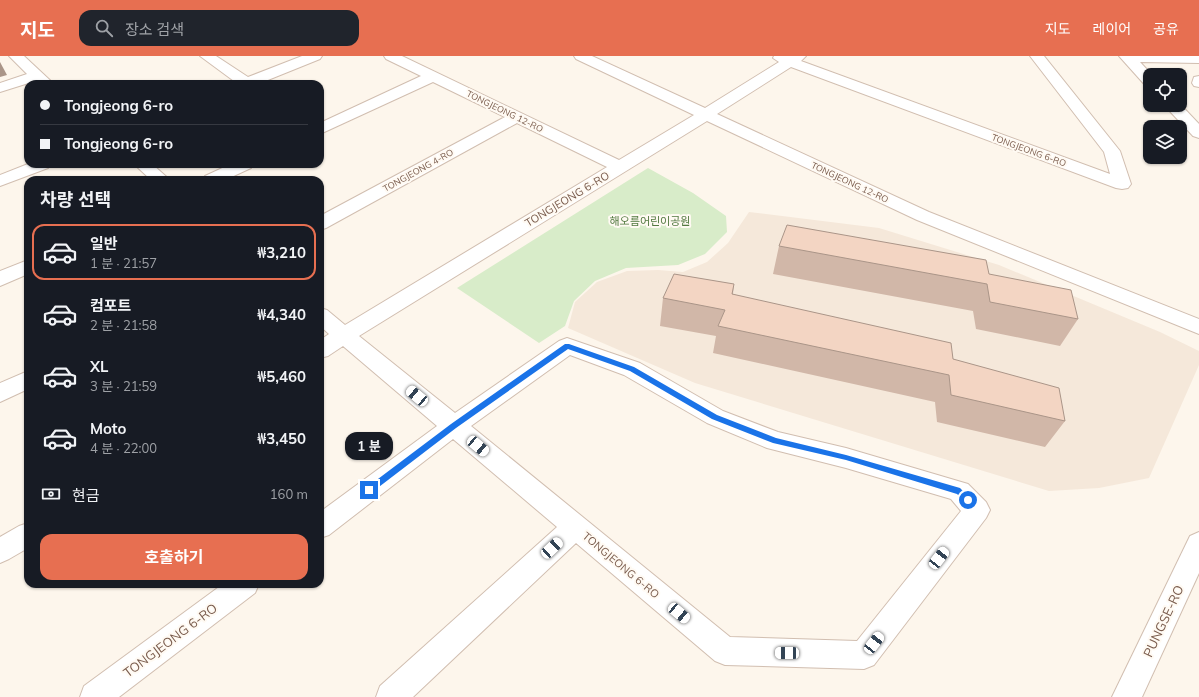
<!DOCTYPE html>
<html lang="ko">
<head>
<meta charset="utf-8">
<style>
	body { margin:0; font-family:Mulish,"Noto Sans KR",sans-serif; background:#20242c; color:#f1f3f6; height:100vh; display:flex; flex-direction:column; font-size:15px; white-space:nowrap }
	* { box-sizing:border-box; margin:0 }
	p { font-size:13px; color:#9ea1a6 }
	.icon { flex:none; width:22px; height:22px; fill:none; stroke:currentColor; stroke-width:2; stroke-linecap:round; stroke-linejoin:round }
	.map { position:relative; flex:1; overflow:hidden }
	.side { position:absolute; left:24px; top:120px; width:300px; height:412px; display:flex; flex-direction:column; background:#171b24; border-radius:12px; box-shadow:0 1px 3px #0004 }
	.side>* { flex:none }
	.top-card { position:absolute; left:24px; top:24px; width:300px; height:88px; border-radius:12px; box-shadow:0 1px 3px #0004; display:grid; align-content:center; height:88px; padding:0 16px; background:#171b24 }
	.buttons { position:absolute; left:1143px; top:12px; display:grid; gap:8px }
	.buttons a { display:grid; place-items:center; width:44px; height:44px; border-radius:8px; background:#171b24; box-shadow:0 1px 3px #0004; font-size:20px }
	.end { position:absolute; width:18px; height:18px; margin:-9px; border:5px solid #1a73e8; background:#fff; box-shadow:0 0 0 2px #fff }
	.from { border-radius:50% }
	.bubble { position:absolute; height:28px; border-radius:12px; background:#171b24; box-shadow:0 1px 3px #0004; font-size:13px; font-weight:700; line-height:28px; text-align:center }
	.car { position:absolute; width:12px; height:24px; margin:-12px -6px; border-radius:5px; box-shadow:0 0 3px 1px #0007; background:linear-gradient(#fff 24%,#345 0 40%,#fff 0 76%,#345 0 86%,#fff 0) }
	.top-card b { display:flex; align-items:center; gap:14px; height:38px; font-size:15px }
	.top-card b+b { border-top:1px solid #363941 }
	.top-card i { width:10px; height:10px; background:#f1f3f6 }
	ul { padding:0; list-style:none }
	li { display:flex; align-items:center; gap:12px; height:56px; margin:0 8px 6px; padding:0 8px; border:2px solid transparent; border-radius:12px }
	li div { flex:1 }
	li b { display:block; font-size:15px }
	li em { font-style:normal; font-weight:700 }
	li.on { border-color:#e76f51 }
	li>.icon { width:36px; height:36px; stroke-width:1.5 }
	h2 { padding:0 16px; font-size:18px; line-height:48px }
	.pay { display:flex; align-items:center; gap:10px; height:44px; padding:0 16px; font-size:15px }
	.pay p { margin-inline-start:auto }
	.button { display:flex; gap:8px; margin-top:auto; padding:8px 16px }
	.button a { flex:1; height:46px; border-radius:12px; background:#e76f51; color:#fff; font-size:16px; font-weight:700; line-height:46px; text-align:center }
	header { display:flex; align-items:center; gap:24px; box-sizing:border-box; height:56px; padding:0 20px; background:#e76f51; color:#fff }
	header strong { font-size:19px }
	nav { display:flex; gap:22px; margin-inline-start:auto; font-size:14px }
	.search { width:280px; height:36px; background:#20242c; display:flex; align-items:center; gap:10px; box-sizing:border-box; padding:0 14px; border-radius:12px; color:#9ea1a6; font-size:15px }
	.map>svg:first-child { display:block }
</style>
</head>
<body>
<header>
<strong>지도</strong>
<div class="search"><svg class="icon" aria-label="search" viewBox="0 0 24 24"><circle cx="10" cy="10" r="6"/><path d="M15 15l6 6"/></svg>장소 검색</div>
<nav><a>지도</a><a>레이어</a><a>공유</a></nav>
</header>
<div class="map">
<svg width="1199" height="641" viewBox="0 0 1199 641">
	<rect width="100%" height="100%" fill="#fdf6ec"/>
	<path fill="#f5e8da" d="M749 156 879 172 999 209 1160 276 1199 295V309L1149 422 1099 432 1049 435 695 327 568 272 575 246 597 226 627 215 658 214 683 216 707 206 728 187Z"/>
	<path fill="#d8ecc9" d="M648 112 693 137 726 160 727 176 705 198 678 209 626 212 595 225 574 245 565 270 539 287 457 232Z"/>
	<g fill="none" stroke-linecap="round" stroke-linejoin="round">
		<defs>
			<g id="minor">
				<path d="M9 0H24L54 28H38L35 25 0 36V27L27 18Z"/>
				<path d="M200 0H216L248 21 302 0H322L320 3 258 28H238Z"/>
				<path d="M384 0H402L619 104 694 59 576 3 574 0H592L705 52 779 6 773 2 774 0H806L801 5 1110 118 1104 96 1030 0H1044L1120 95 1131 128 1128 132 1122 133 1116 132 791 11 717 58 929 156 1199 263V278L917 164 707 65 359 280 455 357 559 285 567 282 640 307 723 355 778 376 846 392 968 428 986 446 990 454 986 462 874 609 864 613 725 609 715 605 576 487 413 641H376L380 630 557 471 453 383 329 479 320 482V456L437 370 343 290 328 300 320 302V284L329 278 320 270V252L327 254 345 269 607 111 517 67 326 172 320 174V160L505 61 433 26 320 78V67L421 20 386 3ZM570 299 624 319 707 367 767 392 846 412 951 443 961 455 857 585 730 581 471 370Z"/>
				<path d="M28 108H50L48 112 0 130V119Z"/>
				<path d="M134 108H152L170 124H151Z"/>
				<path d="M231 108H253L251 112 225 124H202L205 120Z"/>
				<path d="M28 204V218L0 230V215Z"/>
				<path d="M28 315V333L0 346V327Z"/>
				<path d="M28 467V492L9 503 0 507V481L19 470Z"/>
				<path d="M223 528H259L255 537 119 641H80L84 630Z"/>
			</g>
			<g id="tertiary">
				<path d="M1119 0H1199V7L1140 6 1152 19H1150V30L1145 29Z"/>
				<path d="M1199 20V31L1194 30 1192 27 1194 21Z"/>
				<path d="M1180 48 1199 68V82L1193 80 1164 49Z"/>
				<path d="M1199 476V517L1142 641H1112L1190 480Z"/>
			</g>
		</defs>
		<use href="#minor" stroke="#d1beb0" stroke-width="2"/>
		<use href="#tertiary" stroke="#d1beb0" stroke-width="2"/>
		<use href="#minor" fill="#fff" fill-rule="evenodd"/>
		<use href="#tertiary" fill="#fff" fill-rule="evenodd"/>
	</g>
	<g fill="#d1b7a8">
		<path d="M779 190 989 218 1078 263 1060 290 976 273 973 255 773 218Z"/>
		<path d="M734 228 733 238 953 303 1065 365 1045 391 937 366 935 346 713 297 716 280 660 270 663 242Z"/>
	</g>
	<path fill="#aa9588" d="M0 6 7 19 0 21Z"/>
	<g fill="#f3d5c3" stroke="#aa9588">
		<path d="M787 169 986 204 989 218 1071 234 1078 263 990 246 987 228 779 190Z"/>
		<path d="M674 218 734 228 732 238 951 287 953 303 1059 332 1065 365 951 339 949 319 718 270 725 254 663 242Z"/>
	</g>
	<path fill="#1a73e8" d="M565 288H569L634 311 717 359 776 382 846 399 960 432 972 444 968 448 957 438 846 404 773 387 712 363 630 315 568 293 456 372 371 437H366V432L451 368Z"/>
	<g text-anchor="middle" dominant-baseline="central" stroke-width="4" stroke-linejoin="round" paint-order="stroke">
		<g font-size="9" fill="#7a5c4d" stroke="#fffaf3">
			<text transform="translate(505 55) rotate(26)">TONGJEONG 12-RO</text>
			<text transform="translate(1029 94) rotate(20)">TONGJEONG 6-RO</text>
			<text transform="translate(418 114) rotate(-29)">TONGJEONG 4-RO</text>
			<text transform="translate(850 126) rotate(25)">TONGJEONG 12-RO</text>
		</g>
		<g font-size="11" fill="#7a5c4d" stroke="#fffaf3">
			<text transform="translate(567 143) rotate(-31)">TONGJEONG 6-RO</text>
			<text transform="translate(621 509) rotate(40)">TONGJEONG 6-RO</text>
		</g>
		<g font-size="11" fill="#537a41" stroke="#fffaf3">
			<text x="650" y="165">해오름어린이공원</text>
		</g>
		<g font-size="13" fill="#7a5c4d" stroke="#fffaf3">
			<text transform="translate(1163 565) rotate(-65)">PUNGSE-RO</text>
			<text transform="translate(170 584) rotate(-37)">TONGJEONG 6-RO</text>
		</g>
	</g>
</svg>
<div class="buttons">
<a><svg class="icon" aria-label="locate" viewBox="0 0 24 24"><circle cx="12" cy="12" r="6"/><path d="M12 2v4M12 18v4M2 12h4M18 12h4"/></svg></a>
<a><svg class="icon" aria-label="layers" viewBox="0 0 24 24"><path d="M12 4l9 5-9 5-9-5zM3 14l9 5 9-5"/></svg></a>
</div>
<i class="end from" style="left:968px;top:444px"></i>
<i class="end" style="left:369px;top:434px"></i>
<div class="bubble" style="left:345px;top:376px;width:48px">1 분</div>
<i class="car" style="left:417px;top:340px;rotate:310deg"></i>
<i class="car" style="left:478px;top:390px;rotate:130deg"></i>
<i class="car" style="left:552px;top:492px;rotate:47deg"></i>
<i class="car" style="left:939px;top:502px;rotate:38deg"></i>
<i class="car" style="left:679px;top:557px;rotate:130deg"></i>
<i class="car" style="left:874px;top:587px;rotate:38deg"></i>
<i class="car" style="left:787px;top:597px;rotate:271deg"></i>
<div class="top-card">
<b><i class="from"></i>Tongjeong 6-ro</b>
<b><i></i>Tongjeong 6-ro</b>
</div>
<section class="side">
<h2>차량 선택</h2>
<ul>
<li class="on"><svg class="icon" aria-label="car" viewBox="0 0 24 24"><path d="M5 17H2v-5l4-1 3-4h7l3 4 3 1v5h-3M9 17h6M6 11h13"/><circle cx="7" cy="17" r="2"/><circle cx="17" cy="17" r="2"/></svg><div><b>일반</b><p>1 분 · 21:57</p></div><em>₩3,210</em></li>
<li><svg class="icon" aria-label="car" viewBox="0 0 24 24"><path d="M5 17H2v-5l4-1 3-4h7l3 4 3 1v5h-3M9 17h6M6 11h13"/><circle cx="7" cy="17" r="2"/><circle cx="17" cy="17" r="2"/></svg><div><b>컴포트</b><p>2 분 · 21:58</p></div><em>₩4,340</em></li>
<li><svg class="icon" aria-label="car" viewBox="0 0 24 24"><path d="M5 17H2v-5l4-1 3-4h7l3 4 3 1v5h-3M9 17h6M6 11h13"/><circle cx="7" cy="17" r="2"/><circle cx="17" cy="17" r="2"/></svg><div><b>XL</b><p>3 분 · 21:59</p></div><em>₩5,460</em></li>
<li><svg class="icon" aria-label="car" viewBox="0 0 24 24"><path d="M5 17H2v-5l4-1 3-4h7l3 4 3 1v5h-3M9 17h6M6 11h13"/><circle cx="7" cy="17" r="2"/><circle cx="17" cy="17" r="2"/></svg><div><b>Moto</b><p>4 분 · 22:00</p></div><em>₩3,450</em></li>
</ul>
<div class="pay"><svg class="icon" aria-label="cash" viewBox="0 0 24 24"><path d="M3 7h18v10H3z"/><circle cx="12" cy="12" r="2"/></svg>현금<p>160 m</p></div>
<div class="button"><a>호출하기</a></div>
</section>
</div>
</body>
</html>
